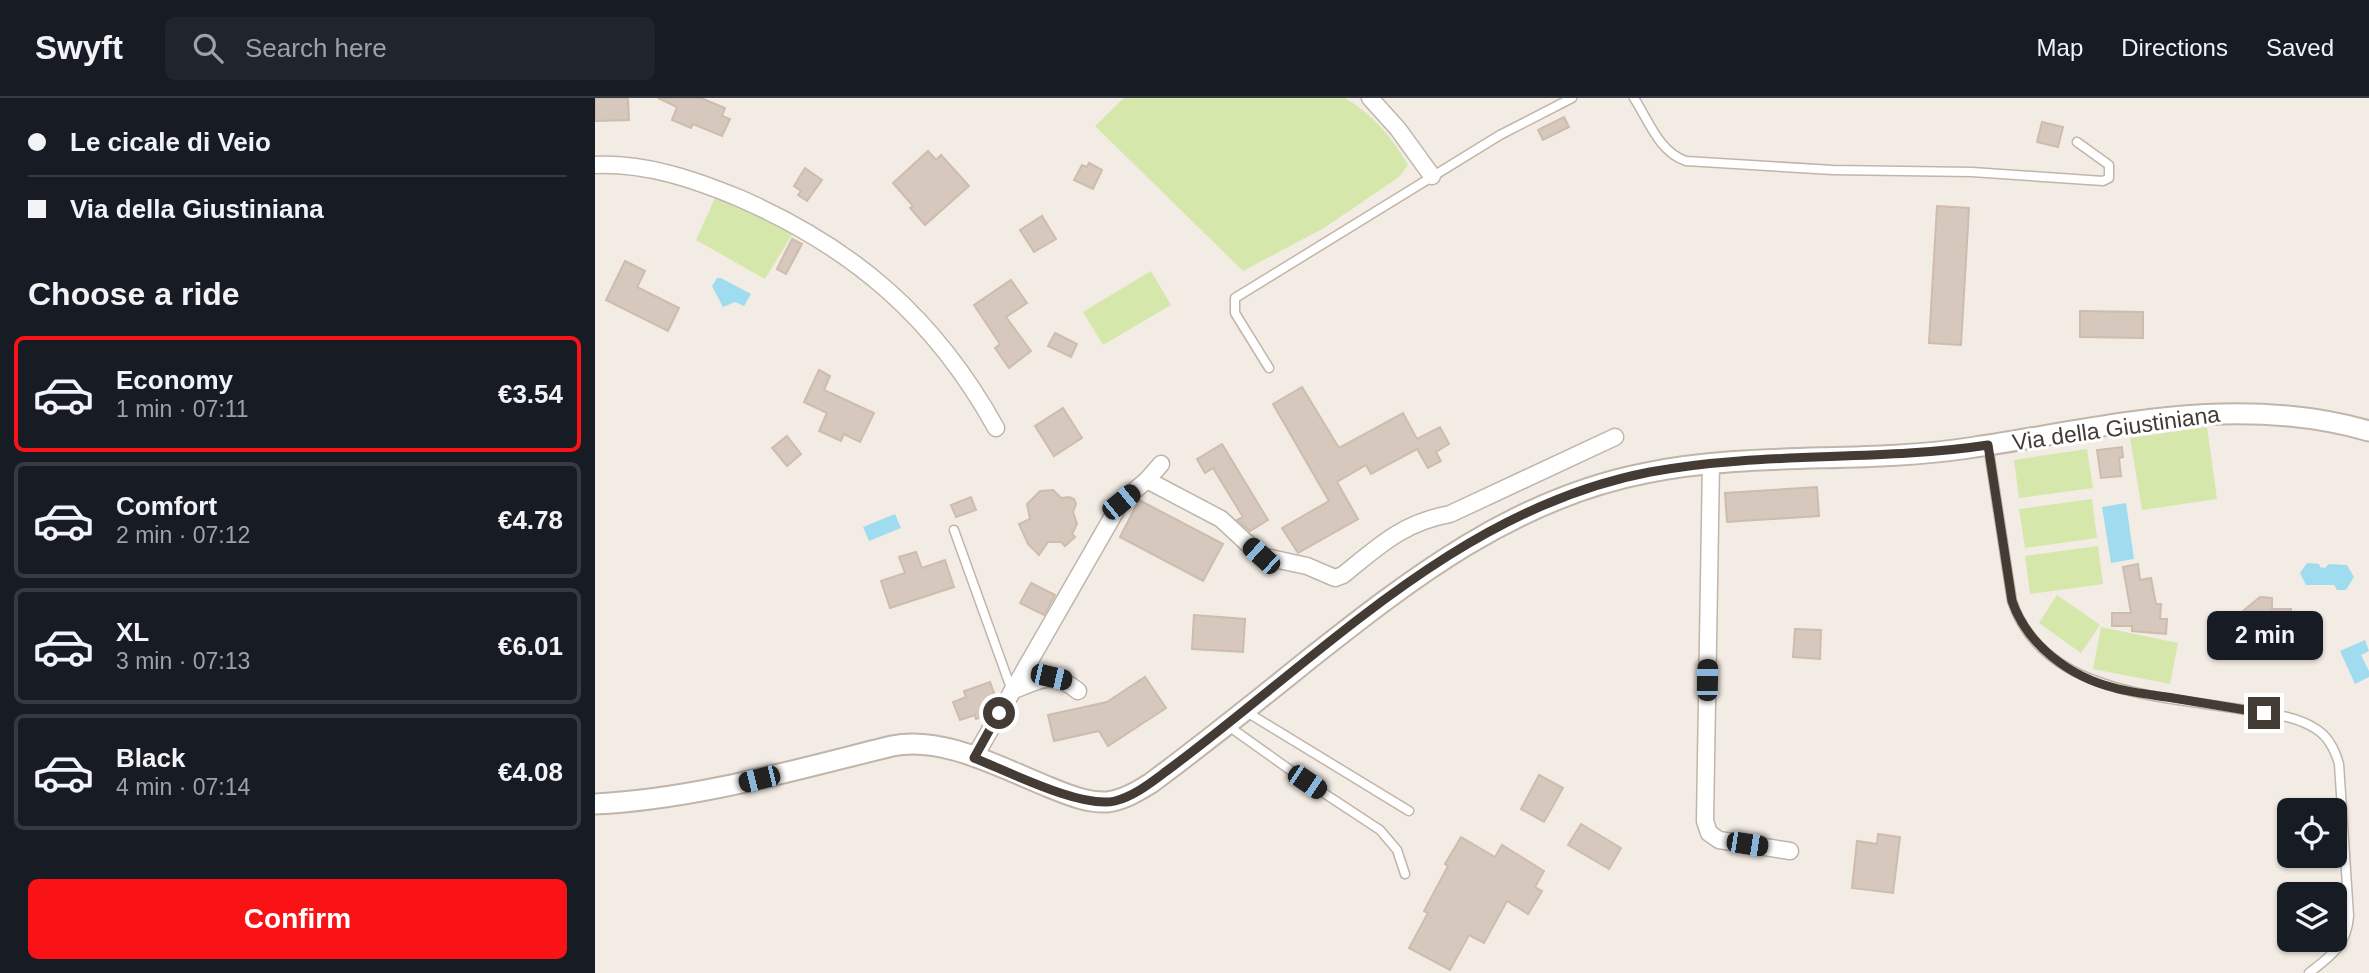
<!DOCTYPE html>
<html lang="en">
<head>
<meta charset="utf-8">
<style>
	body { margin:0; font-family:Arial,sans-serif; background:#20242c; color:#f1f3f6; height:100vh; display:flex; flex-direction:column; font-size:26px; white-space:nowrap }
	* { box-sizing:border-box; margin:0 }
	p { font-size:23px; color:#9ea1a6 }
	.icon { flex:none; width:38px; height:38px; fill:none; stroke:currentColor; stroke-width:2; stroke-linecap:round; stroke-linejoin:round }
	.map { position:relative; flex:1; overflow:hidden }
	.drawer { display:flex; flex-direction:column; background:#171b24; width:595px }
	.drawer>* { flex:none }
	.hud { display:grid; align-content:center; height:154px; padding:0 28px; background:#171b24 }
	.controls { position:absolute; left:1682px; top:700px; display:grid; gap:14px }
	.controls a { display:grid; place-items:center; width:70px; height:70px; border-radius:10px; background:#171b24; box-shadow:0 2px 5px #0004; font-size:35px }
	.end { position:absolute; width:32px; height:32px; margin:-16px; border:9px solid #443b34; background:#fff; box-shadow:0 0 0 4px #fff }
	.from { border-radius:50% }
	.bubble { position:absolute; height:49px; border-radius:10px; background:#171b24; box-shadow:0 2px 5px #0004; font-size:23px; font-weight:600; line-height:49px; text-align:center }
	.car { position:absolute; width:21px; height:42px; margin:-21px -10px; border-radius:9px; box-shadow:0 0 5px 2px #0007; background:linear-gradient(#222 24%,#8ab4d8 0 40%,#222 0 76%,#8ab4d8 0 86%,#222 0) }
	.hud b { display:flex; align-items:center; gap:24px; height:66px; font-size:26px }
	.hud b+b { border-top:2px solid #363941 }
	.hud i { width:18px; height:18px; background:#f1f3f6 }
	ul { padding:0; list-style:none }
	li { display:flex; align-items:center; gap:21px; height:116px; margin:0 14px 10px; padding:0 14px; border:4px solid #363941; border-radius:10px }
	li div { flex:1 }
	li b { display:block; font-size:26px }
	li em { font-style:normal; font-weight:600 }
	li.active { border-color:#fa1316 }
	li>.icon { width:63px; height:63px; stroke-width:1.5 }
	h2 { padding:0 28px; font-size:32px; line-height:84px }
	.primary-button { display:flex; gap:14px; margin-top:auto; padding:14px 28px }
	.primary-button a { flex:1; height:80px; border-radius:10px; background:#fa1316; color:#fff; font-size:28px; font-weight:600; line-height:80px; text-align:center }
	header { display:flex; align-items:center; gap:42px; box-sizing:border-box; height:98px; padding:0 35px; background:#171b24; border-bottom:2px solid #363941 }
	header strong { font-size:33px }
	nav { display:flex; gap:38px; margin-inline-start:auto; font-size:24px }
	.search { width:490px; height:63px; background:#20242c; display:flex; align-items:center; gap:18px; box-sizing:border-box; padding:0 24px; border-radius:10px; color:#9ea1a6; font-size:26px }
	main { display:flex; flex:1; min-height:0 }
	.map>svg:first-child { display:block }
</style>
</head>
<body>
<header>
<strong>Swyft</strong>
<div class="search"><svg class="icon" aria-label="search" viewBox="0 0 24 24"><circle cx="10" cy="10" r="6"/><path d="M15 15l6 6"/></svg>Search here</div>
<nav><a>Map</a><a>Directions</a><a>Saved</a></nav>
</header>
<main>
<section class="drawer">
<div class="hud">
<b><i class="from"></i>Le cicale di Veio</b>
<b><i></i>Via della Giustiniana</b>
</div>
<h2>Choose a ride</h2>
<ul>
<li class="active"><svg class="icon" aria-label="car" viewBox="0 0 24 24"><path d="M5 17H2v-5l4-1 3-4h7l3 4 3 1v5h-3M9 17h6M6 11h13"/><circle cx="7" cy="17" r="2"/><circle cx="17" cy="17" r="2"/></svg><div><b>Economy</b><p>1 min · 07:11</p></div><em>€3.54</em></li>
<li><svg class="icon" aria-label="car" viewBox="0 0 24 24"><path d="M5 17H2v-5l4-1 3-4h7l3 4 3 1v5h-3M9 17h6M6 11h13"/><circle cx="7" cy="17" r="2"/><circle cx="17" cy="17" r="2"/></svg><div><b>Comfort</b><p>2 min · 07:12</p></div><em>€4.78</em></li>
<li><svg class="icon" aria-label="car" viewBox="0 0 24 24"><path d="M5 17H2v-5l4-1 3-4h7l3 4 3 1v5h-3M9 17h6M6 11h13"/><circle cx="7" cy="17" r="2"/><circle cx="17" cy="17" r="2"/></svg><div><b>XL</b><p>3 min · 07:13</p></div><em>€6.01</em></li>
<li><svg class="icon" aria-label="car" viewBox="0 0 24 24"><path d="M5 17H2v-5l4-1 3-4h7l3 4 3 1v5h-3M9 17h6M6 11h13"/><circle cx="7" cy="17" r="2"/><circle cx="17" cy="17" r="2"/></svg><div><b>Black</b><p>4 min · 07:14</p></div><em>€4.08</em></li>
</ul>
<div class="primary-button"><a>Confirm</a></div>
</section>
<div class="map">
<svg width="1774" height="875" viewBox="0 0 1774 875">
	<rect width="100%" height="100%" fill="#f2ece4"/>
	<g fill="#d6e7ac">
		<path d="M529 0H750C777 16 797 39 813 67L804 79 729 130 648 173 500 28Z"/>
		<path d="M120 100 172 121 198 135 170 181 101 142Z"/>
		<path d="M556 173 576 207 508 247 488 214Z"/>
		<path d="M1612 329 1622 401 1547 412 1535 340Z"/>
		<path d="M1492 351 1498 390 1424 400 1419 362Z"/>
		<path d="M1497 401 1502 440 1430 450 1424 411Z"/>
		<path d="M1503 448 1508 486 1435 496 1430 458Z"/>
		<path d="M1462 497 1505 527 1486 555 1444 525Z"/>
		<path d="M1506 529 1583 545 1575 586 1498 571Z"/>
	</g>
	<g fill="#a0dcf0">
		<path d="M122 180H126L156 196 149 208 140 204 128 209 117 188Z"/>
		<path d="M1531 405 1539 461 1516 465 1507 409Z"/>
		<path d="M300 416 306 430 274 443 268 429Z"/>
		<path d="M1712 465 1724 466 1725 469 1730 470 1734 466 1752 467 1759 479 1751 492H1742L1739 487H1711L1705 475Z"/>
		<path d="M1770 542 1774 553 1766 557 1774 573V579L1760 586 1745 553Z"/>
	</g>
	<g fill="#d7c8bd" stroke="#cebcad" stroke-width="2">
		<path d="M0 0H33L34 22 0 23Z"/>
		<path d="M63 0H106L130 10 127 18 135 21 127 38 98 26 96 30 77 22 82 9Z"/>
		<path d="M969 19 974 29 948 42 943 32Z"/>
		<path d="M1447 24 1468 29 1463 49 1442 44Z"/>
		<path d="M333 53 341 62 346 57 374 88 330 127 315 110 318 108 298 85Z"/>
		<path d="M494 65 507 72 498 91 479 82 487 67 492 69Z"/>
		<path d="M210 70 227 82 212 103 203 97 206 93 199 88Z"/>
		<path d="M1342 108 1374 110 1366 247 1334 245Z"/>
		<path d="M447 118 461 141 439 154 425 132Z"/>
		<path d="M197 141 207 146 191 176 182 171Z"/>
		<path d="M30 163 50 173 42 189 84 210 73 233 11 202Z"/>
		<path d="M416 182 432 205 411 219 436 253 414 270 400 250 405 246 379 207Z"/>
		<path d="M1485 213 1548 214V240L1485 239Z"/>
		<path d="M460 235 482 246 476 259 453 248Z"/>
		<path d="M224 272 235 278 229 292 279 315 265 344 249 336 246 343 224 333 232 315 209 304Z"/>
		<path d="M707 289 744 350 808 315 822 341 845 329 854 346 841 354 846 363 833 370 822 351 776 376 771 367 742 384 763 421 703 455 687 430 734 403 678 306Z"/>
		<path d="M468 310 487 340 459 358 440 328Z"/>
		<path d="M192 338 206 356 192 368 177 350Z"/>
		<path d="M627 346 673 422 655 433 642 422 648 419 618 370 610 375 602 361Z"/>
		<path d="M1527 349 1528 359 1524 360 1526 378 1506 380 1502 352Z"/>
		<path d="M1222 389 1224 418 1132 424 1130 395Z"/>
		<path d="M458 392 466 400 474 399 479 401 481 406 478 414 482 426 477 436 480 439 470 448 466 444H453L444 457 433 446 424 426 435 421 432 406 445 393Z"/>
		<path d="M376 399 381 412 361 419 356 407Z"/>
		<path d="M544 402 628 446 608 483 525 439Z"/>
		<path d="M321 454 327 470 350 462 359 489 295 510 286 483 310 475 304 459Z"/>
		<path d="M1543 466 1545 482 1556 480 1561 506H1566L1565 521H1572L1571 536 1537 533V528H1517V515H1536L1528 469Z"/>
		<path d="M436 485 460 497 449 517 425 505Z"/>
		<path d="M1665 499 1677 500V511H1696V519L1714 539 1695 556 1680 540 1630 538 1631 527Z"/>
		<path d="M599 517 650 521 648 554 597 551Z"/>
		<path d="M1200 531 1226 532 1225 561 1198 559Z"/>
		<path d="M550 579 571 610 513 648 504 633 459 643 453 617 512 604Z"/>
		<path d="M395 584 400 598 393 601 394 603 390 605 393 614 392 617 381 621 380 617 365 622 358 604 371 599 369 593Z"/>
		<path d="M944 677 968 690 949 724 926 711Z"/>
		<path d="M986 726 1026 750 1014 771 973 747Z"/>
		<path d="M1283 736 1305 739 1298 795 1257 790 1262 743 1282 746Z"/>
		<path d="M866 739 900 759 907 747 949 773 940 789 947 793 933 816 912 803 889 845 874 837 855 872 814 850 833 815 829 813 853 768 850 766Z"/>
	</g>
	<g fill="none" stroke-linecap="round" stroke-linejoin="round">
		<defs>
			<g id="service">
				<path d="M1039 0C1054 23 1064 54 1091 63L1238 72 1377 74 1508 83 1514 80V67L1482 44"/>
				<path d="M674 270 640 215V200L905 37 977 0"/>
				<path d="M1393 347 1417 503C1448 597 1568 598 1650 612 1674 616 1700 617 1721 631 1734 639 1740 652 1744 666L1754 818C1752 847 1736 858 1714 875"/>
				<path d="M359 432 417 593"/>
				<path d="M650 613 814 713"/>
				<path d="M632 627 712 684 785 732 802 752 810 776"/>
			</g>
			<g id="minor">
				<path d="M775 0 803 31 837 78"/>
				<path d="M0 67C51 65 98 81 144 100 259 150 340 220 401 330"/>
				<path d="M1116 365 1110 723 1114 735 1124 742 1195 753"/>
				<path d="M552 382 566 366"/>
				<path d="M417 593C444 582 458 572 483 593"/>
				<path d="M379 660 526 404 552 382 626 421 666 458 712 468 740 480 748 477C784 448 807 425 855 416L1020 339"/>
			</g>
			<path id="tertiary" d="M0 706C101 701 199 672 297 648 348 637 408 671 456 690 474 697 492 705 512 704 529 702 543 693 556 685 610 645 661 604 713 562 817 480 918 401 1051 375 1158 353 1267 366 1374 350 1510 330 1637 294 1774 333"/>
		</defs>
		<use href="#service" stroke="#c1b5aa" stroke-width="11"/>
		<use href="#minor" stroke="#c1b5aa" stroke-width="19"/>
		<use href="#tertiary" stroke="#c1b5aa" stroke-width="23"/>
		<use href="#service" stroke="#fff" stroke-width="8"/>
		<use href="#minor" stroke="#fff" stroke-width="16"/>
		<use href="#tertiary" stroke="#fff" stroke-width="19"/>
	</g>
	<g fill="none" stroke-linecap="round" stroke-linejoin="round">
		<path stroke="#443b34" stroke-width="9" d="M404 615 379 660C412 673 487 711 520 703 542 697 559 682 577 669 726 558 865 410 1055 374 1166 353 1281 364 1393 347L1417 503C1432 547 1475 579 1520 590 1538 595 1559 597 1578 600 1608 605 1639 610 1669 615"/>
	</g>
	<g text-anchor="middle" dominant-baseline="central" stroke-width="6" stroke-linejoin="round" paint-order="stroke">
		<g font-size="23" fill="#443b34" stroke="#fff">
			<text transform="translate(1521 330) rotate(-8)">Via della Giustiniana</text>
		</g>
	</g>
</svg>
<div class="controls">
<a><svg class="icon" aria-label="locate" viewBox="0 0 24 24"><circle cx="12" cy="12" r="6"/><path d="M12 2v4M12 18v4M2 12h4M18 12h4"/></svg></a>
<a><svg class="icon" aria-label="layers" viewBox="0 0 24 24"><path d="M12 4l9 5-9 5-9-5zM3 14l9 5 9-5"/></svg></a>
</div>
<i class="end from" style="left:404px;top:615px"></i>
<i class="end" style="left:1669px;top:615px"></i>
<div class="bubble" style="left:1612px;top:513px;width:116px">2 min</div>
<i class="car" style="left:526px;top:404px;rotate:51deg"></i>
<i class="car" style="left:666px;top:458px;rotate:312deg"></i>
<i class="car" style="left:456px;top:579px;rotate:103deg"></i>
<i class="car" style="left:1112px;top:582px;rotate:1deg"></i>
<i class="car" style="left:164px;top:681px;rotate:256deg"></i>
<i class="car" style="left:712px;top:684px;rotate:124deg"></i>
<i class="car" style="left:1152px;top:746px;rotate:99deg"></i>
</div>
</main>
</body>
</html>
